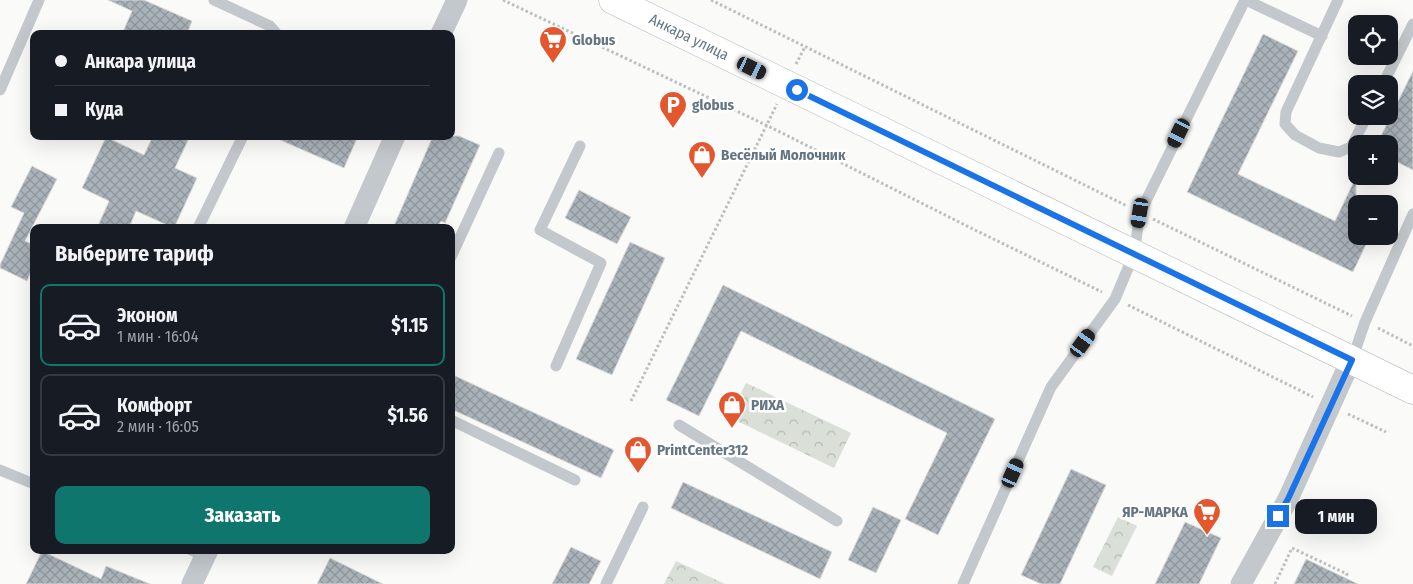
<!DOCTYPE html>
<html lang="ru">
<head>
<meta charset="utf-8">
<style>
	body { margin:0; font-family:"Fira Sans Condensed",sans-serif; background:#242831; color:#f1f3f6; height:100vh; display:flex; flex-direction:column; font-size:19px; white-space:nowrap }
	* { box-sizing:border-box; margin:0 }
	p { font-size:16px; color:#9ea1a6 }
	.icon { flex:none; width:28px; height:28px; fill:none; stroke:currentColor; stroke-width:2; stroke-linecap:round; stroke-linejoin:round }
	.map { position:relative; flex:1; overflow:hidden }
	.sheet { position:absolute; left:30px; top:224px; width:425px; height:330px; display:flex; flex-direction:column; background:#171b24; border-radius:10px; box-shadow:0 5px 20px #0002 }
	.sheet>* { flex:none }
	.hud { position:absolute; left:30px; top:30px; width:425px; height:110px; border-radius:10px; box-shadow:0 5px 20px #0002; display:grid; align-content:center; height:110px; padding:0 25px; background:#171b24 }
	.fabs { position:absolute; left:1348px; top:15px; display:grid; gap:10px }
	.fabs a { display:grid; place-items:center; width:50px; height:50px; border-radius:10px; background:#171b24; box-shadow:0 5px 20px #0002; font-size:25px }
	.end { position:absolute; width:22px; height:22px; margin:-11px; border:6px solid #1a73e8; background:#fff; box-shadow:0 0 0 2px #fff }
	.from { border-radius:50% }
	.bubble { position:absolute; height:35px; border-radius:10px; background:#171b24; box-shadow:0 5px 20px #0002; font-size:16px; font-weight:700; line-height:35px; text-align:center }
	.car { position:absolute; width:15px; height:30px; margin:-15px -8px; border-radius:6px; box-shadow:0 0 4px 1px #0007; background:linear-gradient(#222 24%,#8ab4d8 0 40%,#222 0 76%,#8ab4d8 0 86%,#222 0) }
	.hud b { display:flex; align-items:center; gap:18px; height:48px; font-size:19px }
	.hud b+b { border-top:1px solid #363941 }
	.hud i { width:12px; height:12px; background:#f1f3f6 }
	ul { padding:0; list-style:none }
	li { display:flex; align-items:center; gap:15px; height:82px; margin:0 10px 8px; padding:0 15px; border:2px solid #363941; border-radius:10px }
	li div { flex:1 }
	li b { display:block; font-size:19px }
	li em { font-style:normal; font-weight:700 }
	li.selected { border-color:#0f766e }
	li>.icon { width:45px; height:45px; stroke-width:1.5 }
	h2 { padding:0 25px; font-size:22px; line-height:60px }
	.button { display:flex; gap:10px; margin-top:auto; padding:10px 25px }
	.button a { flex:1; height:58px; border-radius:10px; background:#0f766e; color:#fff; font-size:20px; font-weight:700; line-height:58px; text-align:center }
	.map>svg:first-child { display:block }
</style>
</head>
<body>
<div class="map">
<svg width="1413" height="584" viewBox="0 0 1413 584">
	<defs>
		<pattern id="forest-crowns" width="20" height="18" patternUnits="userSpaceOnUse" patternTransform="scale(1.25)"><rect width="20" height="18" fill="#dadfd7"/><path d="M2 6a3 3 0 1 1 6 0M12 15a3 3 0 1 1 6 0" fill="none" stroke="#b4b9b4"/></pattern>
		<pattern id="building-cross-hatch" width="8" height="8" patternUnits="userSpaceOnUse" patternTransform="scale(1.25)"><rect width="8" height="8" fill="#aab3b9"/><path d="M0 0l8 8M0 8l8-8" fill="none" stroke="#8e969c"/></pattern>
	</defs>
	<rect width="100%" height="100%" fill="#fafaf8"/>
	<g fill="url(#forest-crowns)">
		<path d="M746 383 851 433 834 468 729 417Z"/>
		<path d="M1118 517 1137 526 1112 576 1093 567Z"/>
		<path d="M676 561 725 584H664Z"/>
	</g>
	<g fill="url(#building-cross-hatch)" stroke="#dcdcda">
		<path d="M108 0H144L192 21 187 34H122L132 11Z"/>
		<path d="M1263 34 1298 51 1238 174 1335 221 1356 177V236H1370L1353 272 1187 192Z"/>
		<path d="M1413 71V170L1389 158V144H1377Z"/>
		<path d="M153 136H190L175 168 197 178 174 228 136 211 129 228H97L109 201 82 188 106 137 144 155Z"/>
		<path d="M271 136H358L344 168Z"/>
		<path d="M433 136H459L480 145 445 223 441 221 437 228H393Z"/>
		<path d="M32 166 57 179 25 241 34 245V265L27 281 0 268V265L24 213 11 207Z"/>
		<path d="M579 190 631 217 617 244 565 218Z"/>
		<path d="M630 242 665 258 612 375 576 359Z"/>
		<path d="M723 285 995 419 938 535 905 519 947 433 741 331 699 416 666 400Z"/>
		<path d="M451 374 614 450 601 478 451 409Z"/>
		<path d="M1071 469 1106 485 1060 584H1041L1021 575Z"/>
		<path d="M683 482 832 552 820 579 671 508Z"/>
		<path d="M873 507 901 520 876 573 848 560Z"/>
		<path d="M1185 522 1221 538 1199 584H1155Z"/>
		<path d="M571 547 601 561 589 584H552Z"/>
		<path d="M42 551 101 579 106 566 150 584H26Z"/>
		<path d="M330 558 383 584H317Z"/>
		<path d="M1306 559 1358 584H1294Z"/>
	</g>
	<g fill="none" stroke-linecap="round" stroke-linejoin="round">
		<defs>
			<path id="secondary" d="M613 0 1413 390"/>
		</defs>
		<use href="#secondary" stroke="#b3babf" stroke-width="29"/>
		<g stroke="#bbbfc2" stroke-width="3" stroke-dasharray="2.5 2.5" stroke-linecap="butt">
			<path d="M503 0 766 125 975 230 1102 292"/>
			<path d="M711 0 1127 206"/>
			<path d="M796 64 805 47"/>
			<path d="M1153 219 1352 316"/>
			<path d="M1128 305 1313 397"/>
			<path d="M1378 328 1413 346"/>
			<path d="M631 401 777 104"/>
			<path d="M1348 414 1386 432"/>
			<path d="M1275 584 1292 548 1347 574 1342 584"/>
		</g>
		<g stroke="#c3c8cc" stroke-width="11">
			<path d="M214 0 270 26 277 34"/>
			<path d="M1246 0 1322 36"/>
			<path d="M1338 0 1286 112 1285 124 1295 135 1319 148 1339 152 1351 147 1367 116"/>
			<path d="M1383 84 1413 24"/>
			<path d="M0 90 39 0"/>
			<path d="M198 228 243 136"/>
			<path d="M451 257 499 153"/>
			<path d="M1352 360 1365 322 1413 214"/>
			<path d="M556 366 601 263 540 230 580 146"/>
			<path d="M451 420 575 480"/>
			<path d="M679 425 837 521"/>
			<path d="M0 470 34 484"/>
			<path d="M191 550 205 556"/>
			<path d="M606 584 643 507"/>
			<path d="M963 584 1051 387 1115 299 1134 254 1140 213 1245 0"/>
		</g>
		<g stroke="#c3c8cc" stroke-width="21">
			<path d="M441 34 457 0"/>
			<path d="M354 228 395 136"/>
			<path d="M192 584 208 550"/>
			<path d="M1241 584 1288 499 1351 360"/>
		</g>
		<use href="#secondary" stroke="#fff" stroke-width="28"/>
	</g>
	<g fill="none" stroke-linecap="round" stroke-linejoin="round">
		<path stroke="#1a73e8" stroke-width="6" d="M797 90 1352 360 1288 499 1278 516"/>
	</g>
	<defs>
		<symbol id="supermarket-pin" viewBox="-11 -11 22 30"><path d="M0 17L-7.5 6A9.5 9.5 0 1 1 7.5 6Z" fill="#e4572e" stroke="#fff"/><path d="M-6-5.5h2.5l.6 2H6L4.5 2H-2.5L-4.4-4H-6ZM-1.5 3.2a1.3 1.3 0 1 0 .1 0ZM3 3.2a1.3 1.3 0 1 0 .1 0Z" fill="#fff"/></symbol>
		<symbol id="parking-pin" viewBox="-11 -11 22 30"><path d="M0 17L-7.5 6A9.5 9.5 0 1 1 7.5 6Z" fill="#e4572e" stroke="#fff"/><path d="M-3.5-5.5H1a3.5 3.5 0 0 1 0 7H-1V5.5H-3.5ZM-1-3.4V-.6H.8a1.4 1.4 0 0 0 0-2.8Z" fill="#fff"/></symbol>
		<symbol id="shop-pin" viewBox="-11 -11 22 30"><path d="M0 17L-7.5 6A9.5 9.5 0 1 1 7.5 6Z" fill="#e4572e" stroke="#fff"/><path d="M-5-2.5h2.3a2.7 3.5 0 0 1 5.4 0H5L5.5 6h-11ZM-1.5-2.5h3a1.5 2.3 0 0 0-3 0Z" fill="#fff"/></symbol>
	</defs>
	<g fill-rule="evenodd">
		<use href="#supermarket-pin" x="537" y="24" width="32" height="43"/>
		<use href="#parking-pin" x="657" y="89" width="32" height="43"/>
		<use href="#shop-pin" x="686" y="139" width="32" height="43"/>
		<use href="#shop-pin" x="716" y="389" width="32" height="43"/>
		<use href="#shop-pin" x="622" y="434" width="32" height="43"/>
		<use href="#supermarket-pin" x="1191" y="496" width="32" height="43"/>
	</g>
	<g text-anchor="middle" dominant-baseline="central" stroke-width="5" stroke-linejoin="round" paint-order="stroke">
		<g font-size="15" fill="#657683" stroke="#fff">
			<text transform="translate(689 37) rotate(26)">Анкара улица</text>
		</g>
		<g font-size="15" font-weight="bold" fill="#657683" stroke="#fff" text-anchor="start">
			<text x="572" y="40">Globus</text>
			<text x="692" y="105">globus</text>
			<text x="721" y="155">Весёлый Молочник</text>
			<text x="751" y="405">РИХА</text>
			<text x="657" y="450">PrintCenter312</text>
			<text x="1188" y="512" text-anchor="end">ЯР-МАРКА</text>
		</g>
	</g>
</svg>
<div class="fabs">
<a><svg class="icon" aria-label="locate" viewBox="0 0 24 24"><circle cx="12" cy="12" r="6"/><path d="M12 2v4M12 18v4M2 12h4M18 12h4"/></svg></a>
<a><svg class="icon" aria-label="layers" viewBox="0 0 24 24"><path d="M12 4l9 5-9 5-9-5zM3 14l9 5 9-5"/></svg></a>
<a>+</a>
<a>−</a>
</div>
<i class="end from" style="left:797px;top:90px"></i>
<i class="end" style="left:1278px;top:516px"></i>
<div class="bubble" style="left:1295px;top:499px;width:82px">1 мин</div>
<i class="car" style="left:752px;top:68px;rotate:116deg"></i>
<i class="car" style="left:1179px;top:133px;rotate:206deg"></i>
<i class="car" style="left:1140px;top:213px;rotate:189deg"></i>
<i class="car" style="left:1083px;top:343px;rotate:36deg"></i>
<i class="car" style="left:1013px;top:473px;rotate:24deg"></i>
<div class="hud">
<b><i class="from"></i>Анкара улица</b>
<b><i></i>Куда</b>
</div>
<section class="sheet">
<h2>Выберите тариф</h2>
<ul>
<li class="selected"><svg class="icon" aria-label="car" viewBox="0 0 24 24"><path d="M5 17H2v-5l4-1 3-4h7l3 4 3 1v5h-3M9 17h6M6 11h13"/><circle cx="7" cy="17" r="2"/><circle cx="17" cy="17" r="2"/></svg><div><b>Эконом</b><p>1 мин · 16:04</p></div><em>$1.15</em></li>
<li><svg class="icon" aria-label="car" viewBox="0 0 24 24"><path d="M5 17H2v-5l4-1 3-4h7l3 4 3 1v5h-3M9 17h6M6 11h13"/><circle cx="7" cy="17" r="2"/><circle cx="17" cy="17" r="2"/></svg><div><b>Комфорт</b><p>2 мин · 16:05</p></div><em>$1.56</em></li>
</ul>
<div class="button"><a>Заказать</a></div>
</section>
</div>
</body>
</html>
